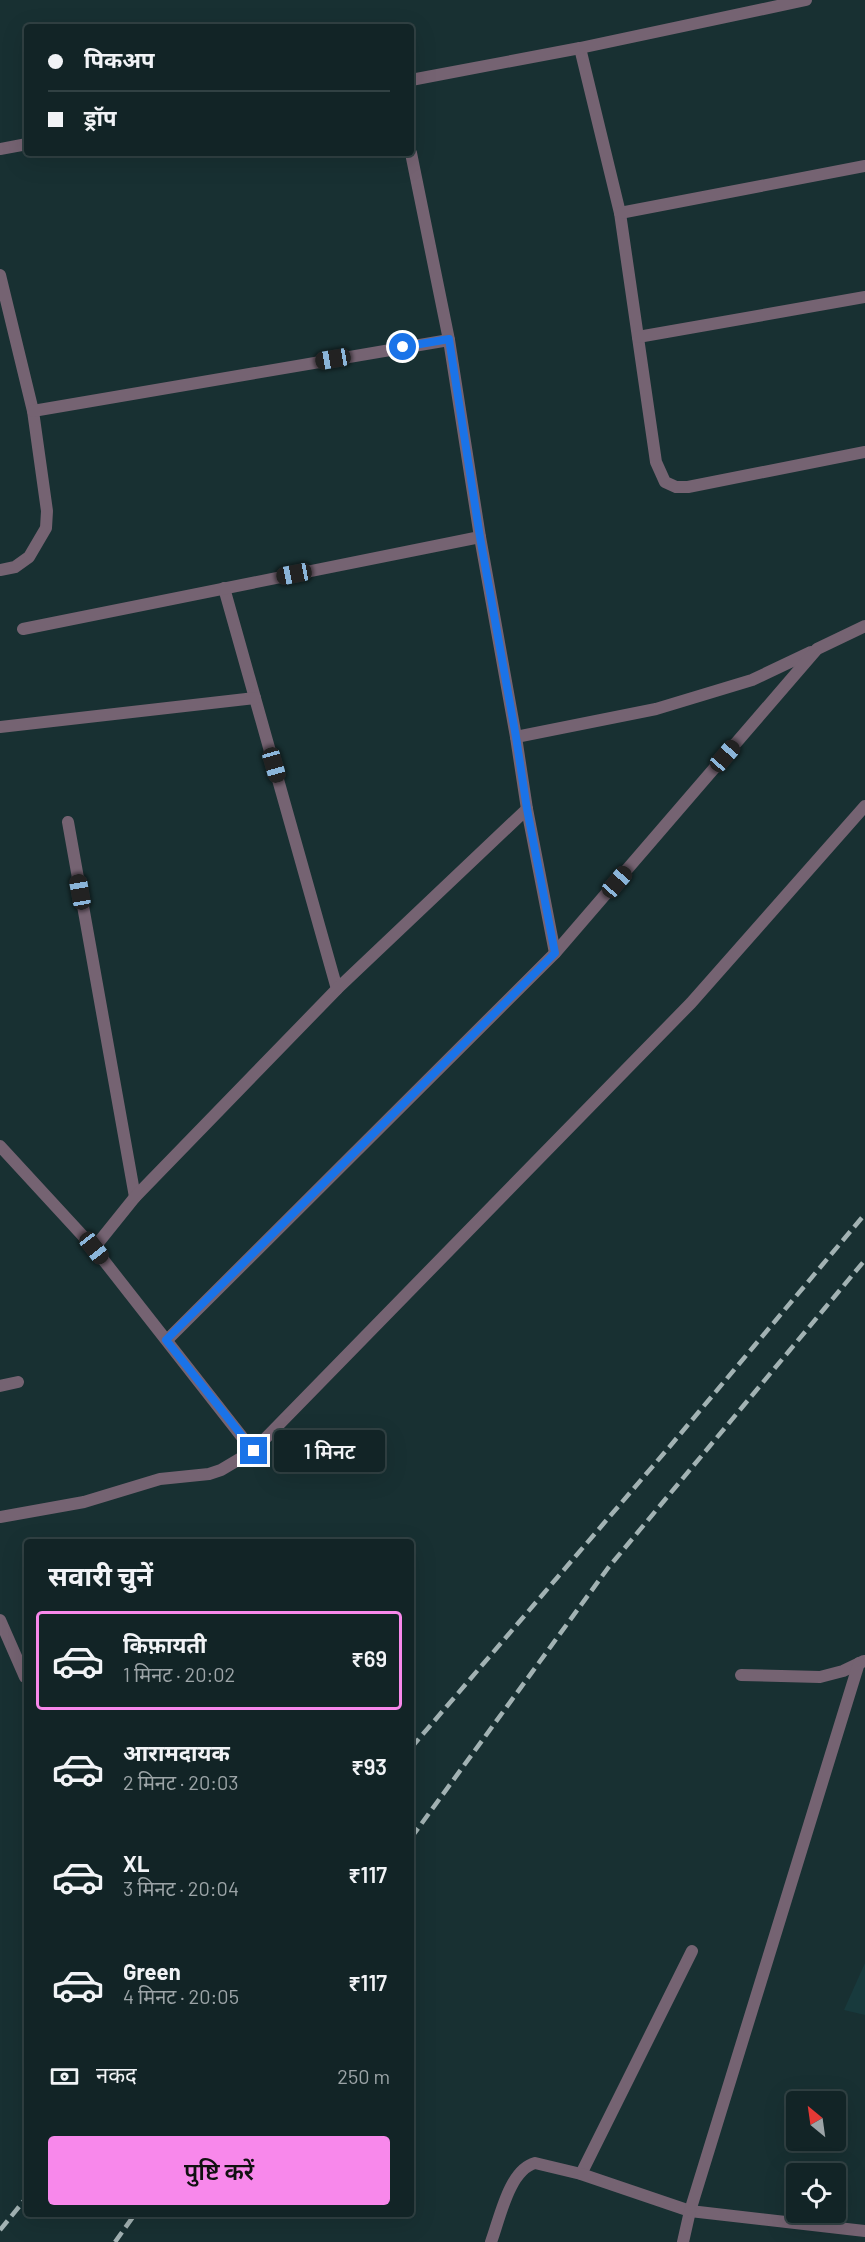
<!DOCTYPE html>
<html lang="hi">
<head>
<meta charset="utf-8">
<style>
	body { margin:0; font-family:Barlow,"Noto Sans Devanagari",sans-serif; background:#1b2c2e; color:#f1f3f6; height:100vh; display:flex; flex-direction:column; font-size:22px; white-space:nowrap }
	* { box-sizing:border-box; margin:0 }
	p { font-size:20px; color:#9ca4a7 }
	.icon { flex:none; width:33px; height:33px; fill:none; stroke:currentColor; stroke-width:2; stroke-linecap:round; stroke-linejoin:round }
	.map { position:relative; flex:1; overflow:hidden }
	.drawer { position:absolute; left:24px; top:1539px; width:390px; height:678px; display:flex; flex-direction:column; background:#122426; border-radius:6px; box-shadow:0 6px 24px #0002,0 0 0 2px #314143 }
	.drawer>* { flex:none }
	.top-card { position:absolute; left:24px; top:24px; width:390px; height:132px; border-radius:6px; box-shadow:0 6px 24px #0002,0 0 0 2px #314143; display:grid; align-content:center; height:132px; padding:0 24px; background:#122426 }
	.needle { width:39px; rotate:331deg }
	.fabs { position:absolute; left:786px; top:2091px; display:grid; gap:12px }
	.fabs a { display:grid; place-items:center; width:60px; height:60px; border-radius:6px; background:#122426; box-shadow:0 6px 24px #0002,0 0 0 2px #314143; font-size:30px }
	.end { position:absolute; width:27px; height:27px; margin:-14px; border:8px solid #1a73e8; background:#fff; box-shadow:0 0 0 3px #fff }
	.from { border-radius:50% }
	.bubble { position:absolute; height:42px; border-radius:6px; background:#122426; box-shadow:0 6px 24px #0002,0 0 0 2px #314143; font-size:20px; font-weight:600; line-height:42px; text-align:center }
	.car { position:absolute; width:18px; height:36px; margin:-18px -9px; border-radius:8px; box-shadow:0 0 4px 2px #0007; background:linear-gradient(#222 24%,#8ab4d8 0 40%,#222 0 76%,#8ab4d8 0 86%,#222 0) }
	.top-card b { display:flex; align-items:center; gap:21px; height:57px; font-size:22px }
	.top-card b+b { border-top:2px solid #314143 }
	.top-card i { width:15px; height:15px; background:#f1f3f6 }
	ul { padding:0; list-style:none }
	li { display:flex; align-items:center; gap:18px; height:99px; margin:0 12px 9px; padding:0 12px; border:3px solid transparent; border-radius:6px }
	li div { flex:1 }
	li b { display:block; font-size:22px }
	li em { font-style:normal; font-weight:600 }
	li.on { border-color:#f888eb }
	li>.icon { width:54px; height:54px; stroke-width:1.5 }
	h2 { padding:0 24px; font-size:27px; line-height:72px }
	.pay { display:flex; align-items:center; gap:15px; height:66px; padding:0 24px; font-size:22px }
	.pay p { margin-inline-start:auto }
	.button { display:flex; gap:12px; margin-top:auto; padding:12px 24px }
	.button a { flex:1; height:69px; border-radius:6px; background:#f888eb; color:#111; font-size:24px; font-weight:600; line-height:69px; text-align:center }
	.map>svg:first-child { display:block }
</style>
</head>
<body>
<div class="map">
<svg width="865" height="2242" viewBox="0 0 865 2242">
	<rect width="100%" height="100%" fill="#183032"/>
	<path fill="#183a3d" d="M865 1963V2015L844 2010Z"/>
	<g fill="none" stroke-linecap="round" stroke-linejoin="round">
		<g stroke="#756372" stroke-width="12">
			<path d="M580 48 620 213 656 462 665 482 676 487H688L865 452"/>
			<path d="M411 80 580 48 806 0"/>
			<path d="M0 149 27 144"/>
			<path d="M411 153 449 340 480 537 516 737 527 809 555 953"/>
			<path d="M620 213 865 166"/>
			<path d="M0 275 33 411 47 511 46 528 29 557 15 567 0 570"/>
			<path d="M638 337 865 297"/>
			<path d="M33 411 449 340"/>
			<path d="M224 588 337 989"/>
			<path d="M23 629 480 537"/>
			<path d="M0 727 255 698"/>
			<path d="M516 737 656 709 752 680 811 652"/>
			<path d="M68 822 135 1197"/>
			<path d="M0 1146 94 1248 253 1451"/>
			<path d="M94 1248 135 1197 337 989 527 809"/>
			<path d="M167 1340 555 953 817 649 865 626"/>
			<path d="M0 1386 18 1382"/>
			<path d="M0 1517 84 1502 160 1479 209 1474 221 1470 253 1451 691 1003 865 806"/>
			<path d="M0 1620 25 1677"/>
			<path d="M741 1675 820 1677 843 1671 864 1661"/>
			<path d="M581 2174 692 1951"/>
			<path d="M491 2242C500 2218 509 2170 535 2163L581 2174 690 2211 865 2231"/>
			<path d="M683 2242 690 2211 859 1663"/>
		</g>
		<g stroke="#a2b2b3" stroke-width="4.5" stroke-dasharray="12 6" stroke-linecap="butt">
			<path d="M411 1748 671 1445 865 1214"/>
			<path d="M411 1838 608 1568 865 1260"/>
			<path d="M0 2230 27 2197"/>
			<path d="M115 2242 135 2214"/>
		</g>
	</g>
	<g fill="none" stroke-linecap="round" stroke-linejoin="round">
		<path stroke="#1a73e8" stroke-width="8" d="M254 1451 166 1340 555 953 527 809 516 737 480 537 449 339 403 347"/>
	</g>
</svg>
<div class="fabs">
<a><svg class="needle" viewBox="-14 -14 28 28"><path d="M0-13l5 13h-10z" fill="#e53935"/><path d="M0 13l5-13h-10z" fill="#9ca4a7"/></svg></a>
<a><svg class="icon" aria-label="locate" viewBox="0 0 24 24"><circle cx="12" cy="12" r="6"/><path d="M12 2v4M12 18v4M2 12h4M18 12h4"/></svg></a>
</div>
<i class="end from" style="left:403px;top:347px"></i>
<i class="end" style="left:254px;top:1451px"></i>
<div class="bubble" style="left:274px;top:1430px;width:111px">1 मिनट</div>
<i class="car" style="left:333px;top:359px;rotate:260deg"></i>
<i class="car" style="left:294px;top:574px;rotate:259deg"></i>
<i class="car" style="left:725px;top:756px;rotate:41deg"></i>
<i class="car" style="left:274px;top:765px;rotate:164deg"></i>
<i class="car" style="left:617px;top:882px;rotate:41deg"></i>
<i class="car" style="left:80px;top:892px;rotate:350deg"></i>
<i class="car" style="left:94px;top:1248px;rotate:142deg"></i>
<div class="top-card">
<b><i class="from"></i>पिकअप</b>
<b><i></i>ड्रॉप</b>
</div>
<section class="drawer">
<h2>सवारी चुनें</h2>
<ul>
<li class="on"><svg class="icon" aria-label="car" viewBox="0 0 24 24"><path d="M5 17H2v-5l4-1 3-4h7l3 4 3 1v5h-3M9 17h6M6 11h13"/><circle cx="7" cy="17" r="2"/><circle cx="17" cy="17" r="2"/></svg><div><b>किफ़ायती</b><p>1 मिनट · 20:02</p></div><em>₹69</em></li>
<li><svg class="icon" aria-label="car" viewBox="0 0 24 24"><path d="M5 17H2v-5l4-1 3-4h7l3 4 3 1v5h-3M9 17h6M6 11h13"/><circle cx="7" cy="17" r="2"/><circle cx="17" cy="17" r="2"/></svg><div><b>आरामदायक</b><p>2 मिनट · 20:03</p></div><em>₹93</em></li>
<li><svg class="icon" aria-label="car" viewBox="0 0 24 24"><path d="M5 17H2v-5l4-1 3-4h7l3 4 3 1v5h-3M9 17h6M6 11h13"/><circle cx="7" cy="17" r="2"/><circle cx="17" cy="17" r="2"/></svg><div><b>XL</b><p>3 मिनट · 20:04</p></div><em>₹117</em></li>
<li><svg class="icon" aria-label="car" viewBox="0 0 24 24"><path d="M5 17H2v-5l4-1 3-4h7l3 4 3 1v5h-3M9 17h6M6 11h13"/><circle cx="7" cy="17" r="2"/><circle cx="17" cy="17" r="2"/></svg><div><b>Green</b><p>4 मिनट · 20:05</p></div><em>₹117</em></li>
</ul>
<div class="pay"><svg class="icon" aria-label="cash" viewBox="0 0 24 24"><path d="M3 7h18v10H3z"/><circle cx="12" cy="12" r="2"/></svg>नकद<p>250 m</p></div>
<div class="button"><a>पुष्टि करें</a></div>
</section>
</div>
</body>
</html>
